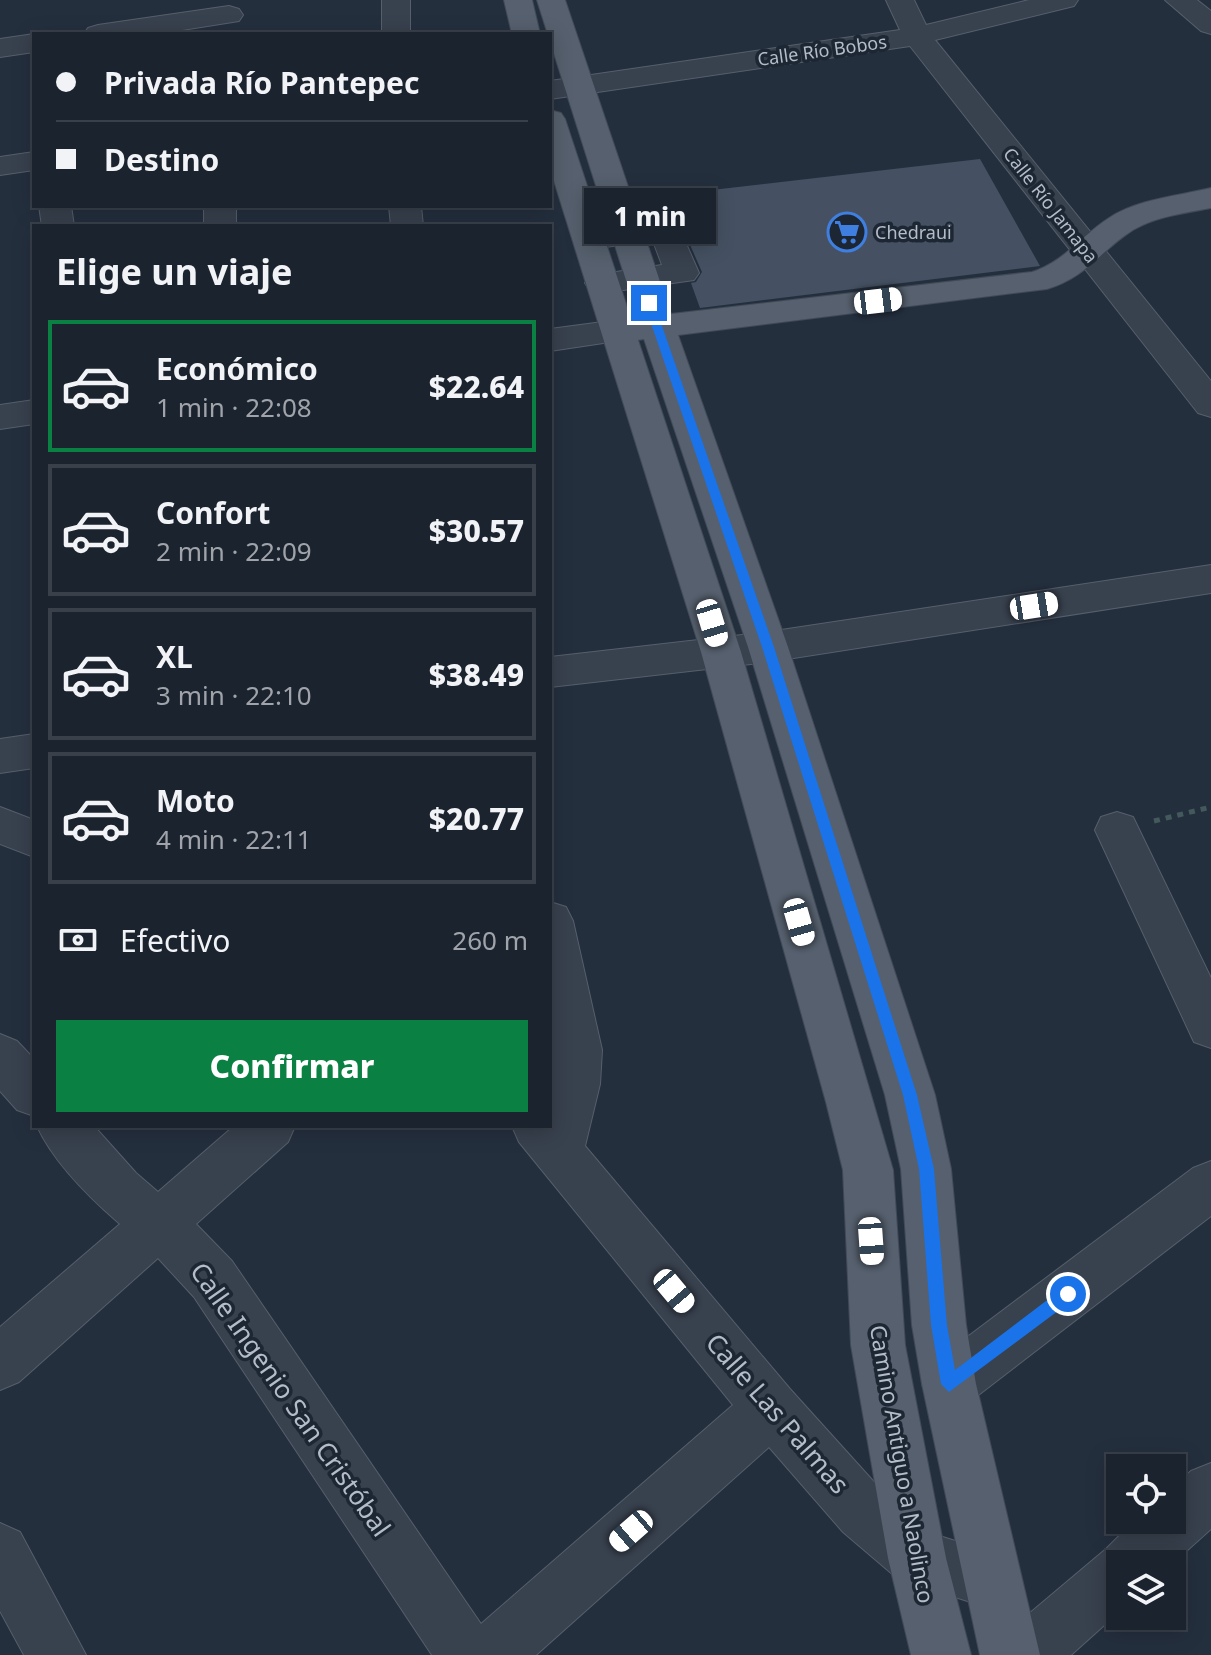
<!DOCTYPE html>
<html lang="es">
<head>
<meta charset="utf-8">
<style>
	body { margin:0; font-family:"Noto Sans",sans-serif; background:#242b36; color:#f1f3f6; height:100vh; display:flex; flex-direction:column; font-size:30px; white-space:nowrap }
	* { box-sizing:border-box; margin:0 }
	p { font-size:26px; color:#a0a4aa }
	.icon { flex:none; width:44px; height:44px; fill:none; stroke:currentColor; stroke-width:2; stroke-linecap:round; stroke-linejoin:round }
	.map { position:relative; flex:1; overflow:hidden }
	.drawer { position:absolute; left:32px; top:224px; width:520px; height:904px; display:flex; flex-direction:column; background:#1b232e; border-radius:0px; box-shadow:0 4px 20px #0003,0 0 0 2px #39404a }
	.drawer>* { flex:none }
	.banner { position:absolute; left:32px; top:32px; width:520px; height:176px; border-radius:0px; box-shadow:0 4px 20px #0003,0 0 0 2px #39404a; display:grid; align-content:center; height:176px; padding:0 24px; background:#1b232e }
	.controls { position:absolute; left:1106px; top:1454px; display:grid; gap:16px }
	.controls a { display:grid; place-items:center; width:80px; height:80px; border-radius:0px; background:#1b232e; box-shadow:0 4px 20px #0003,0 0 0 2px #39404a; font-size:40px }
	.end { position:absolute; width:36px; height:36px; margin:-18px; border:10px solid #1a73e8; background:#fff; box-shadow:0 0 0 4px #fff }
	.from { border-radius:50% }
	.bubble { position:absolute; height:56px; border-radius:0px; background:#1b232e; box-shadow:0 4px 20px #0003,0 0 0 2px #39404a; font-size:26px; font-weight:800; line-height:56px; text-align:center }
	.car { position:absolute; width:24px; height:48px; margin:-24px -12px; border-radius:10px; box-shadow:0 0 6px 2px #0007; background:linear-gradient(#fff 24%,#345 0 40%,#fff 0 76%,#345 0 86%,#fff 0) }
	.banner b { display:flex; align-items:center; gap:28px; height:76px; font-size:30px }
	.banner b+b { border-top:2px solid #39404a }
	.banner i { width:20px; height:20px; background:#f1f3f6 }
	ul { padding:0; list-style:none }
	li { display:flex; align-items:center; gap:24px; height:132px; margin:0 16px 12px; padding:0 8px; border:4px solid #39404a; border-radius:0px }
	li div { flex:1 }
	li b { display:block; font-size:30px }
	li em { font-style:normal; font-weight:800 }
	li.selected { border-color:#0b8043 }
	li>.icon { width:72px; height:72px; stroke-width:1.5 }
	h2 { padding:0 24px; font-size:36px; line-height:96px }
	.pay { display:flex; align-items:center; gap:20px; height:88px; padding:0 24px; font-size:30px }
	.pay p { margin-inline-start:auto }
	.cta { display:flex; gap:16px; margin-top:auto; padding:16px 24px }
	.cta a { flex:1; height:92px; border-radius:0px; background:#0b8043; color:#fff; font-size:32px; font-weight:800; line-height:92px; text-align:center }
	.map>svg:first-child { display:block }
</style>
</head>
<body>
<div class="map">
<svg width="1211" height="1655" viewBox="0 0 1211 1655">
	<rect width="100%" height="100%" fill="#242f3e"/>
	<path fill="#455162" d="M980 159 1040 266 700 308 691 283 696 282 702 272 680 222 668 218 660 196Z"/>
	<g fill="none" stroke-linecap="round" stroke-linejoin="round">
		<defs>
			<g id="minor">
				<rect x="382" y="0" width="28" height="34"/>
				<path d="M886 0H914L926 25 1029 0H1078L1074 6 935 40 1211 381V417L1198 413 910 46 550 99V81L900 30Z"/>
				<path d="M1165 0H1197L1211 11V34L1201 31Z"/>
				<path d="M229 6 239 9 243 15 239 21 157 34H84L88 28 98 25Z"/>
				<path d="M34 34V52L0 57V39Z"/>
				<path d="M34 152V170L0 175V157Z"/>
				<path d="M39 206H71L74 226H42Z"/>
				<rect x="204" y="206" width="32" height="20"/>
				<path d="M389 206H421L423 226H391Z"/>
				<path d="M665 220 677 223 699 273 694 280 602 293 590 290 585 283 590 276 662 265 653 241 589 249 577 246 573 239 577 232Z"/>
				<path d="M618 320 630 323 635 331 630 339 550 351V329Z"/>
				<path d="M34 400V424L0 429V405Z"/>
				<path d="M1211 565V593L768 662 550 687V657L768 632Z"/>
				<path d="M34 734V768L0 773V739Z"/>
				<path d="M0 807 34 820V857L0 844Z"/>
				<path d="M1117 812 1133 817 1211 978V1048L1194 1042 1095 830 1101 817Z"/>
				<path d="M550 902 566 907 573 921 602 1050 600 1084 585 1146 790 1389 883 1492 933 1534 1013 1559 1021 1580 1013 1601 992 1609 897 1578 843 1532 769 1447 536 1655H432L194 1297 158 1258 19 1382 0 1390V1327L120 1224C90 1198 54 1163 37 1126H94L136 1173 158 1192 234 1126H295L288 1142 196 1224 232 1261 481 1624 733 1405 519 1142 512 1126H550L554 1050 550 1031Z"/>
				<path d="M0 1034 17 1041 34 1059V1116L17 1110 0 1091Z"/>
				<path d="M1211 1161V1216L968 1403 949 1411 930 1403 922 1384 930 1365 1193 1168Z"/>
				<path d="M1211 1463V1529L1172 1564H1120V1611L1071 1655H996L1005 1634 1106 1549 1135 1520H1172V1488L1191 1471Z"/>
				<path d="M0 1523 20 1532 86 1655H24L0 1611Z"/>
			</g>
			<g id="major">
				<path d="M504 0H532L540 34H512Z"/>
				<path d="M537 0H565L671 314 1032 272C1064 262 1082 235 1109 218 1138 199 1177 196 1211 188V208C1185 213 1157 216 1133 230 1100 251 1087 277 1047 289L678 335 788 647 935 1095 951 1169 966 1325 976 1384 1040 1655H980L922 1384 912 1325 901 1169 885 1095 748 647 644 339 638 340 741 652 893 1170 905 1345 946 1558 971 1655H911L888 1558 851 1345 843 1170 826 1102 701 652 550 168V110L561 113 565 119 631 319 638 318Z"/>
			</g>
		</defs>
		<use href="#minor" stroke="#565f6c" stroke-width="2"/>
		<use href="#major" stroke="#414a57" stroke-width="2"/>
		<path stroke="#44595c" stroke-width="5" stroke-dasharray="6 6" stroke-linecap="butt" d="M1154 821 1211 807"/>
		<use href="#minor" fill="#38414e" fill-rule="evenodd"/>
		<use href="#major" fill="#56606e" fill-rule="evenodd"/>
	</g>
	<path fill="#1a73e8" d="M649 300 654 303 774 647 917 1095 934 1169 947 1325 955 1370 1063 1288H1074L1076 1294 1074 1299 949 1392 941 1384 931 1325 919 1169 903 1095 762 647 644 303Z"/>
	<defs>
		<symbol id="supermarket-ring" viewBox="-11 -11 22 22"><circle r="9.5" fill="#1d2633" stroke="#3f7fe0" stroke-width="1.5"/><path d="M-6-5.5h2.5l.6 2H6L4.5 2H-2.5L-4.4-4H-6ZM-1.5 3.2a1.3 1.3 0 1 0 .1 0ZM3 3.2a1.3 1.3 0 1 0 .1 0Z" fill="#3f7fe0"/></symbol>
	</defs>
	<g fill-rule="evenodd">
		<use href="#supermarket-ring" x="825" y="210" width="44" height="44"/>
	</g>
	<g text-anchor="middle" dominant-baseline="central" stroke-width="7" stroke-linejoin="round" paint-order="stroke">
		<g font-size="18" fill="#b4bcc9" stroke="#1d2633">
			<text transform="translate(822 50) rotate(-8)">Calle Río Bobos</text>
			<text transform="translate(1051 205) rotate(52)">Calle Río Jamapa</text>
		</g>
		<g font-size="18" fill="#b4bcc9" stroke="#1d2633" text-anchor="start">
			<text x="875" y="232">Chedraui</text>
		</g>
		<g font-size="22" fill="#b4bcc9" stroke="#1d2633">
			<text transform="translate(903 1464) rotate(80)">Camino Antiguo a Naolinco</text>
		</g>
		<g font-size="26" fill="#b4bcc9" stroke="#1d2633">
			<text transform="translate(291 1399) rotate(55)">Calle Ingenio San Cristóbal</text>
			<text transform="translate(778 1413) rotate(49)">Calle Las Palmas</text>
		</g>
	</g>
</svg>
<div class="controls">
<a><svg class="icon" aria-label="locate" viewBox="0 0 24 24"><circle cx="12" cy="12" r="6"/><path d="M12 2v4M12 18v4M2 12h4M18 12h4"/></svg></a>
<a><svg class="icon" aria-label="layers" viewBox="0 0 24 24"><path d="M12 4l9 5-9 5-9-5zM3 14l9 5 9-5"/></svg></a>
</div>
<i class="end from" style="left:1068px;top:1294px"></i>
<i class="end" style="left:649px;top:303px"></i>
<div class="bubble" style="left:584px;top:188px;width:132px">1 min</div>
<i class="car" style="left:878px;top:301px;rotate:83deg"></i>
<i class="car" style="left:1034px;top:606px;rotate:81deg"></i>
<i class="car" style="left:712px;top:623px;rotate:163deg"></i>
<i class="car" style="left:799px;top:922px;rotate:164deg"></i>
<i class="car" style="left:871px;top:1241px;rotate:176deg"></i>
<i class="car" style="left:674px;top:1291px;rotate:140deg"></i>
<i class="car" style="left:631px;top:1531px;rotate:229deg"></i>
<div class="banner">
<b><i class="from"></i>Privada Río Pantepec</b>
<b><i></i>Destino</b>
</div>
<section class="drawer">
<h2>Elige un viaje</h2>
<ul>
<li class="selected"><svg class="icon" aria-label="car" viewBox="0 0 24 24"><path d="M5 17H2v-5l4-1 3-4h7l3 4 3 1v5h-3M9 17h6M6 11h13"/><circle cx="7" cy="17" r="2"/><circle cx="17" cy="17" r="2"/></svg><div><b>Económico</b><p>1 min · 22:08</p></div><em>$22.64</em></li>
<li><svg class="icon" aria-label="car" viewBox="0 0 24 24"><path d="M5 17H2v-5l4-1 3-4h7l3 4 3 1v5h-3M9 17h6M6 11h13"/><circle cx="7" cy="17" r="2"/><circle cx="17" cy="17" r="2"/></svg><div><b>Confort</b><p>2 min · 22:09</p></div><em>$30.57</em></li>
<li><svg class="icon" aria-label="car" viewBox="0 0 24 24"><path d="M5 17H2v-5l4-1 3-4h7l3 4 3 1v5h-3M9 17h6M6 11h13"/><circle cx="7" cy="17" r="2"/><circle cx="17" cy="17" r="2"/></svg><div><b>XL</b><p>3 min · 22:10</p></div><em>$38.49</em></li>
<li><svg class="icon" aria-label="car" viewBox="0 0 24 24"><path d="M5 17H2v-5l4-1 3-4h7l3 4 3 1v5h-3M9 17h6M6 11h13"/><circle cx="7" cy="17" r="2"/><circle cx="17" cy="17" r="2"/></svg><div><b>Moto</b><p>4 min · 22:11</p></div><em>$20.77</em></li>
</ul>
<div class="pay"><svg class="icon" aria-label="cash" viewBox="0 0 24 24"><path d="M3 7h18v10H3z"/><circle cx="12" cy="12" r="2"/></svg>Efectivo<p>260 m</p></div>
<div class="cta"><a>Confirmar</a></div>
</section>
</div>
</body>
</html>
